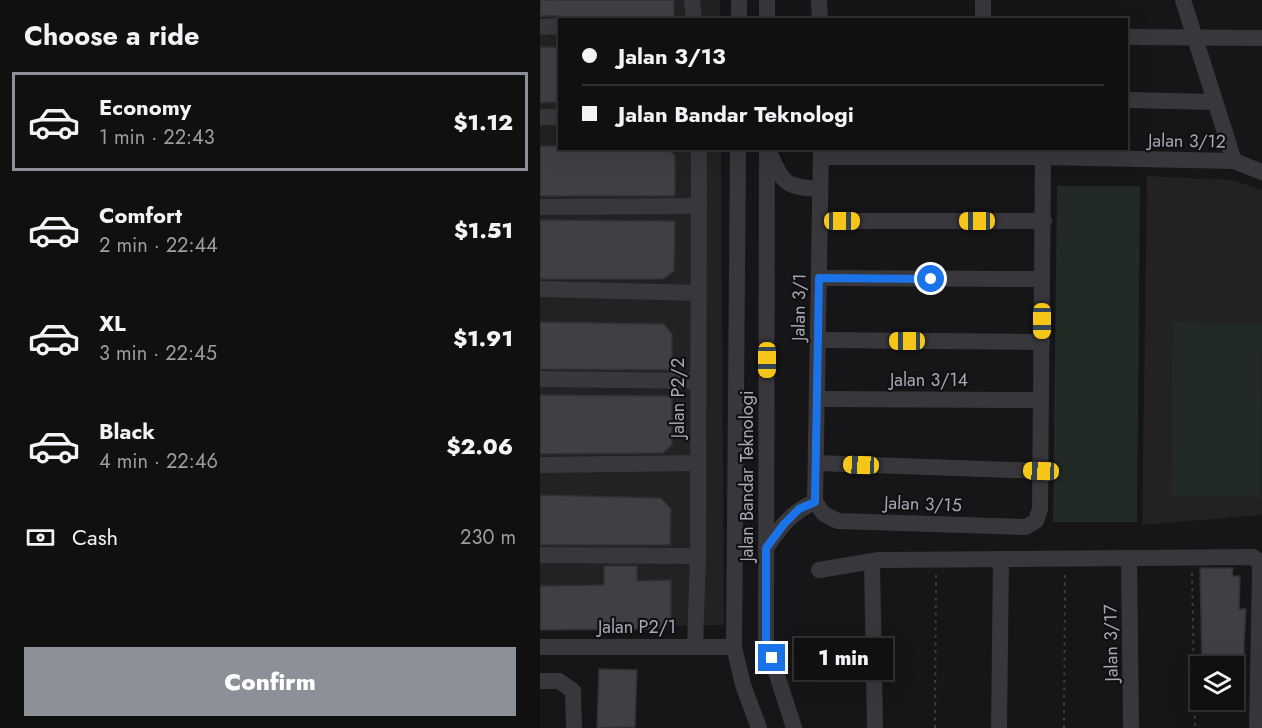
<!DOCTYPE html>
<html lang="en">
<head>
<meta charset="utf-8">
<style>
	body { margin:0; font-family:Jost,sans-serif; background:#1e1e1f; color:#f1f3f6; height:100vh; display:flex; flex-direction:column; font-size:22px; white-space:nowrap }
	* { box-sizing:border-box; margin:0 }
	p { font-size:20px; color:#9c9d9f }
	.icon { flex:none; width:33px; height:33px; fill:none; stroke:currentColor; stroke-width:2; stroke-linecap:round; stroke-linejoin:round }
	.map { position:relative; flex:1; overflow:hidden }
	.side { display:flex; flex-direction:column; background:#101011; width:540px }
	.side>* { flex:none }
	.top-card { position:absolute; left:18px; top:18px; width:570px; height:132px; border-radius:0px; box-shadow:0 6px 24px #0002,0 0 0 2px #303031; display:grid; align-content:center; height:132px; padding:0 24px; background:#101011 }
	.fabs { position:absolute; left:650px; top:656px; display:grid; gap:12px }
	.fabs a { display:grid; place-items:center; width:54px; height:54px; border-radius:0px; background:#101011; box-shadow:0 6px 24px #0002,0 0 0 2px #303031; font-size:30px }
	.end { position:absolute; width:27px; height:27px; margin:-14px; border:8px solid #1a73e8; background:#fff; box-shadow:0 0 0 3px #fff }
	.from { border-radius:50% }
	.bubble { position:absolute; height:42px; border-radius:0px; background:#101011; box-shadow:0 6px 24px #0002,0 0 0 2px #303031; font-size:20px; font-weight:800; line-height:42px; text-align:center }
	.car { position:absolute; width:18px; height:36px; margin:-18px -9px; border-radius:8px; box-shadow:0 0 4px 2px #0007; background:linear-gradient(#f5c518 24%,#345 0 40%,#f5c518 0 76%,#345 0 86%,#f5c518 0) }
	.top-card b { display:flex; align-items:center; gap:21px; height:57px; font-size:22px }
	.top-card b+b { border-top:2px solid #303031 }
	.top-card i { width:15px; height:15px; background:#f1f3f6 }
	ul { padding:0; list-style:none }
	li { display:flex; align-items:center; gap:18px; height:99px; margin:0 12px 9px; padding:0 12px; border:3px solid transparent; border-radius:0px }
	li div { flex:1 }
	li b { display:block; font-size:22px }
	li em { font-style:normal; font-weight:800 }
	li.active { border-color:#8c9099 }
	li>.icon { width:54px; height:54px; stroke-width:1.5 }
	h2 { padding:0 24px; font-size:27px; line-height:72px }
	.pay { display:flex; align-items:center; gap:15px; height:66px; padding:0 24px; font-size:22px }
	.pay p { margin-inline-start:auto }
	.primary-button { display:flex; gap:12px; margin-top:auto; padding:12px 24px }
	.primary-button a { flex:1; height:69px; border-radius:0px; background:#8c9099; color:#fff; font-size:24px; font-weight:800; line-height:69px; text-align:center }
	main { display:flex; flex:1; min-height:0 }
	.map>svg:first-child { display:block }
</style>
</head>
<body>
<main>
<section class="side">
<h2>Choose a ride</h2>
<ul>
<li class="active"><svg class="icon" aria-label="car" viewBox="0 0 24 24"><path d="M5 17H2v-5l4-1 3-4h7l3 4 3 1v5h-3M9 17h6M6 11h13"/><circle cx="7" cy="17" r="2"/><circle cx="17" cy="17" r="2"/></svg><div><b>Economy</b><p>1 min · 22:43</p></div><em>$1.12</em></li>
<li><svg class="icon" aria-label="car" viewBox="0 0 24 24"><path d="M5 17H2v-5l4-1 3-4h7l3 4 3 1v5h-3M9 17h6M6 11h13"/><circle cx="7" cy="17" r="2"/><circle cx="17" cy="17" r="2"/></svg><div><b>Comfort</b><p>2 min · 22:44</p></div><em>$1.51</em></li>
<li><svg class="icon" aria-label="car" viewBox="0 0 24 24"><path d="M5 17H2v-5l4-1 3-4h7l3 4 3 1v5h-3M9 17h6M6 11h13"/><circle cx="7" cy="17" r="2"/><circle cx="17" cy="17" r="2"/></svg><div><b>XL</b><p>3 min · 22:45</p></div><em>$1.91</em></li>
<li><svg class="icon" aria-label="car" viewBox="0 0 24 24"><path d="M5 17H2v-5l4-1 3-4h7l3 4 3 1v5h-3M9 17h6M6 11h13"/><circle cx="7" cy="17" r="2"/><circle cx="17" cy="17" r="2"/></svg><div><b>Black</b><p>4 min · 22:46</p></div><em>$2.06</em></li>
</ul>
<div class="pay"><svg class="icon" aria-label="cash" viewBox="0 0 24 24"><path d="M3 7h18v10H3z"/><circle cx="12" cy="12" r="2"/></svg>Cash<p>230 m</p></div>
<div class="primary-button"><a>Confirm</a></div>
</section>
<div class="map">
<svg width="722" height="728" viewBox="0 0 722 728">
	<rect width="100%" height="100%" fill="#161517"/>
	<g fill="#222124">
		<path d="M0 0H180V19L20 20V148L181 149 184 625 0 627Z"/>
		<path d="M607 176 692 180 722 190V515L602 525Z"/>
	</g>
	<g fill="#222a26">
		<path d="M517 186H600L597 522H513Z"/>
		<path d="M633 322 722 323 720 497 631 496Z"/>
	</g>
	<g fill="#403f44" stroke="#313033" stroke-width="1.5">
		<path d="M0 0H134V19L28 20 20 16H0Z"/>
		<path d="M0 47H20V102L0 103Z"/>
		<path d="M0 146H20V148H127L135 156V196H0Z"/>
		<path d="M0 220 135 221 134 271 123 279H0Z"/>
		<path d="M0 322 124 324 132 334V370L0 369Z"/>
		<path d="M0 395 132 396V445L123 453 0 454Z"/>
		<path d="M0 495 121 498 131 509 130 545H0Z"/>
		<path d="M64 566H97V581L131 580V618L119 629 0 630V586L64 585Z"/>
		<path d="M660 568H693L692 576H700L699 609H706L704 644 705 690H693V666H662Z"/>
		<path d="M59 669 97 670 95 727 57 728Z"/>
	</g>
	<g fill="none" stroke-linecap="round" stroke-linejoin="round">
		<g stroke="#3d3d43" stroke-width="2" stroke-dasharray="3 4.5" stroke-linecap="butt">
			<path d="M652 573 655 728"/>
			<path d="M395 728 396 574"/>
			<path d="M524 728 525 573"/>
		</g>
		<g stroke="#38373c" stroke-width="16">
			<path d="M152 0 154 20"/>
			<path d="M279 0 280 20"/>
			<path d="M443 0V20"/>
			<path d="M643 0 694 161"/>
			<path d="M199 20V0"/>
			<path d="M227 20V0"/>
			<path d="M0 27 20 26"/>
			<path d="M586 37 722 38"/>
			<path d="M586 100 675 102"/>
			<path d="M0 117H20"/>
			<path d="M198 148 194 647 203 685 219 728"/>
			<path d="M227 148 226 640 254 728"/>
			<path d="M229 152C244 184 244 187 280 189"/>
			<path d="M281 157H503L694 161 722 172"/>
			<path d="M0 207 159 206"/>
			<path d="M280 221H504"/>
			<path d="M279 278 502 279"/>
			<path d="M0 289 158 293"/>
			<path d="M278 340 502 342"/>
			<path d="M0 379 157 381"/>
			<path d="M277 399 501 400"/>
			<path d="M276 463 501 471"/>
			<path d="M0 465 158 463"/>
			<path d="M275 502 284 514 298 521 486 527 496 521 500 509 503 157"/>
			<path d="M275 502 281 148"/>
			<path d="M226 548C241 527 251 512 275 502"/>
			<path d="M0 555 158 556"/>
			<path d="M589 558 591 728"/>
			<path d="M332 562 335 728"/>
			<path d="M279 570 339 560 713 557 719 561 720 572 717 728"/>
			<path d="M0 647H194"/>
			<path d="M155 647 158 556 159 148"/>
			<path d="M0 681H19L33 691 34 728"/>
			<path d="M459 728 461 559"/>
		</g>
	</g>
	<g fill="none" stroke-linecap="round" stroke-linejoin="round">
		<path stroke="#1a73e8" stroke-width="8" d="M232 658 226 640V548L244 524 259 509 275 502 279 278 391 279"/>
	</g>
	<g text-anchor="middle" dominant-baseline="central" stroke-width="4.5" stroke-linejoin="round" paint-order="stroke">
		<g font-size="18" fill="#a9a8b6" stroke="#111012">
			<text transform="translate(647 141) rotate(1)">Jalan 3/12</text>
			<text transform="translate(259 307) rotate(-89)">Jalan 3/1</text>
			<text x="389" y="380">Jalan 3/14</text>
			<text transform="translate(138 398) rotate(-90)">Jalan P2/2</text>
			<text transform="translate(207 476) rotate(-90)">Jalan Bandar Teknologi</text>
			<text transform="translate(383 504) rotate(2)">Jalan 3/15</text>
			<text x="97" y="627">Jalan P2/1</text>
			<text transform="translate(571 643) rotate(-91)">Jalan 3/17</text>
		</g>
	</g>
</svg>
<div class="fabs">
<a><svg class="icon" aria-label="layers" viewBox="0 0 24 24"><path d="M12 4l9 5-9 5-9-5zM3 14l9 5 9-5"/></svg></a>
</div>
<i class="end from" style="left:391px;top:279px"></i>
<i class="end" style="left:232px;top:658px"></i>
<div class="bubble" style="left:254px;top:638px;width:99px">1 min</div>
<i class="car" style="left:302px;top:221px;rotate:90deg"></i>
<i class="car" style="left:437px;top:221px;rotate:270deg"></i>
<i class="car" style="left:502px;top:321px;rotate:180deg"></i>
<i class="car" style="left:367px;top:341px;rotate:270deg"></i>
<i class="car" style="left:227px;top:360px;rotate:180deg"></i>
<i class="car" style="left:321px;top:465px;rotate:272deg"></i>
<i class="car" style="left:501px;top:471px;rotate:272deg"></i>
<div class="top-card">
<b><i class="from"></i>Jalan 3/13</b>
<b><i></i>Jalan Bandar Teknologi</b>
</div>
</div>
</main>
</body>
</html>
